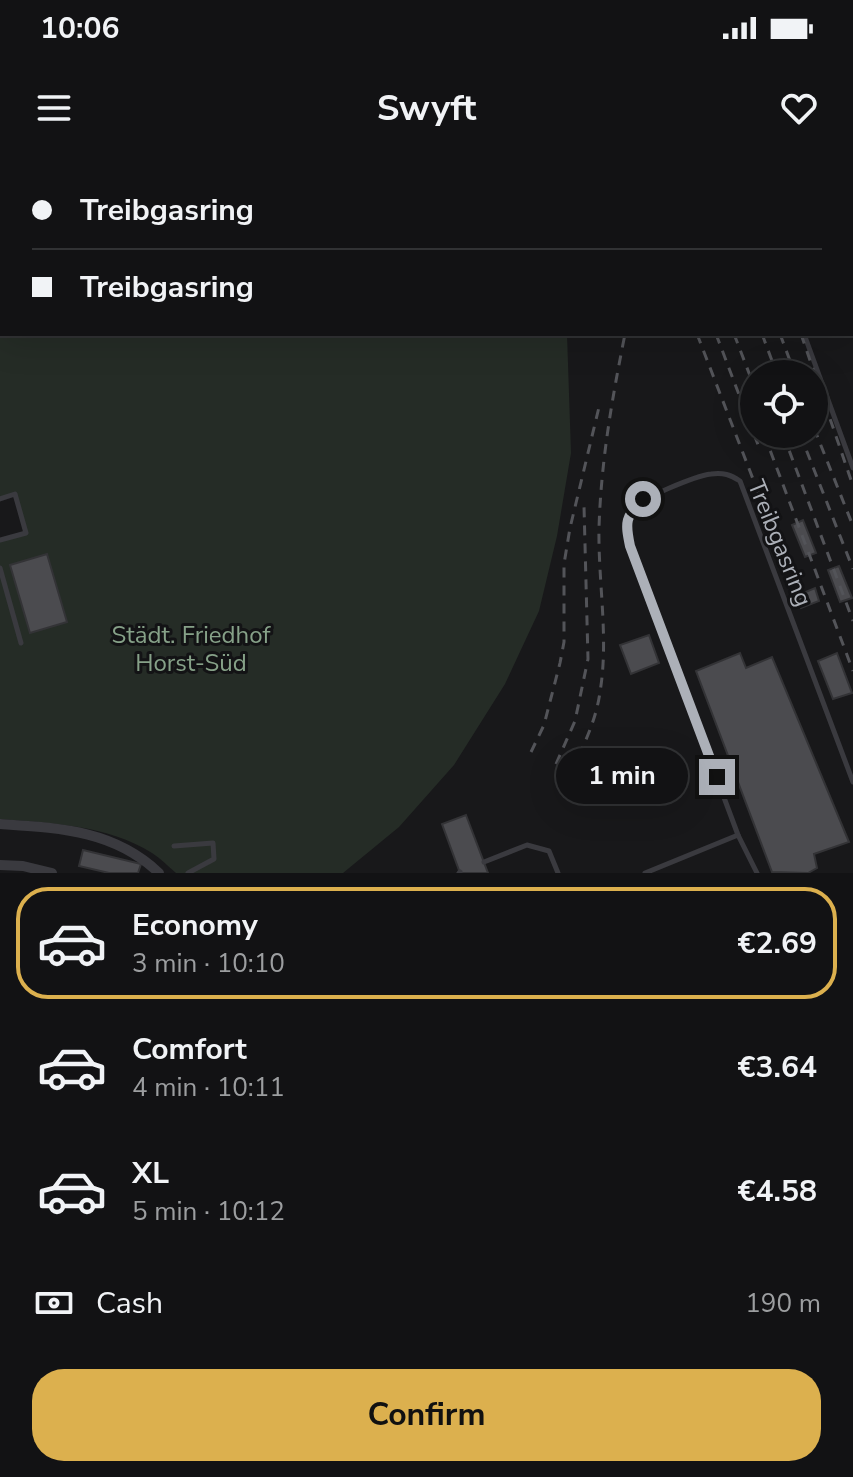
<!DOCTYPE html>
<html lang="en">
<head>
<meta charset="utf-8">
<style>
	body { margin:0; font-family:"Nunito Sans",sans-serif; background:#1b1b1d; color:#f1f3f6; height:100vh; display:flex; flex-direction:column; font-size:30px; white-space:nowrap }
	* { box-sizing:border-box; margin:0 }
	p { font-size:26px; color:#9c9ea0 }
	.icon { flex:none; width:44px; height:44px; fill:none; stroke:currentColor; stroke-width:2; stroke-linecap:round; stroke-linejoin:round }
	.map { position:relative; height:713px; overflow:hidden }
	.drawer { display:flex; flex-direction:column; background:#121214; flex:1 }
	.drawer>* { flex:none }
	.guide { position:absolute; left:0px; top:0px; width:854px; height:176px; box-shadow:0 8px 32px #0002,0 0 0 2px #313234; display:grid; align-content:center; height:176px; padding:0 32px; background:#121214 }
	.controls { position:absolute; left:740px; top:200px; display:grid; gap:16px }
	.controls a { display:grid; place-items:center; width:88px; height:88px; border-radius:50%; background:#121214; box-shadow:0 8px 32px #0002,0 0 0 2px #313234; font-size:40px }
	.end { position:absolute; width:36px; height:36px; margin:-18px; border:10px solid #acb0b8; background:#111; box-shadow:0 0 0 4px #111 }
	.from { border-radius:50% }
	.bubble { position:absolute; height:56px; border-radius:28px; background:#121214; box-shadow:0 8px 32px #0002,0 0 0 2px #313234; font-size:26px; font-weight:700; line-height:56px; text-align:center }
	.guide b { display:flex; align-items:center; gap:28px; height:76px; font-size:30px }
	.guide b+b { border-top:2px solid #313234 }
	.guide i { width:20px; height:20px; background:#f1f3f6 }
	ul { padding:14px 0 0; list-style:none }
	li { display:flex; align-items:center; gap:24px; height:112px; margin:0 16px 12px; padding:0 16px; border:4px solid transparent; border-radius:32px }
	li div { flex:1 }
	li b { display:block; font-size:30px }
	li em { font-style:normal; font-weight:700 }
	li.on { border-color:#dcb04e }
	li>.icon { width:72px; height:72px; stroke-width:1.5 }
	.pay { display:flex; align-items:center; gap:20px; height:88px; padding:0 32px; font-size:30px }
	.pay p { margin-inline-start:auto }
	.cta { display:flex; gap:16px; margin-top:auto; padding:16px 32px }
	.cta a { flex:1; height:92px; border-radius:32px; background:#dcb04e; color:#111; font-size:32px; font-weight:700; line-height:92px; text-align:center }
	.status { display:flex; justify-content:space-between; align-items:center; height:56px; padding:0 40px; background:#121214; direction:ltr }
	.status svg { height:22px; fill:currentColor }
	header { display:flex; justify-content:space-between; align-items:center; height:104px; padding:0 32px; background:#121214; font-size:36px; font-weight:700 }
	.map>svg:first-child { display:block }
</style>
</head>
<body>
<div class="status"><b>10:06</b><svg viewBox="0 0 49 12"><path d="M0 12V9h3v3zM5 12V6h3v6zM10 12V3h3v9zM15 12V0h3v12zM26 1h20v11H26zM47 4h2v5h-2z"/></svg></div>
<header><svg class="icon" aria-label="menu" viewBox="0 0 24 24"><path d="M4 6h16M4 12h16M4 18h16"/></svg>Swyft<svg class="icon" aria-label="heart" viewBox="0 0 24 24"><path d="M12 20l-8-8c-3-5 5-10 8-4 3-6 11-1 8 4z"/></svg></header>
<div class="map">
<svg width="853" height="713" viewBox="0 0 853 713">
	<rect width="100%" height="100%" fill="#18181a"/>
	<path fill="#252c26" d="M0 0H560L561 2H2V174H567L571 293 557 376 539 451 505 524 454 605 399 667 343 713H176C168 706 160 698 152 693 108 665 50 663 0 659V380L25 373 15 335 0 339Z"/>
	<g fill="#4b4b4f" stroke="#333336" stroke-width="2">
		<path d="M803 360 816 393 805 397 792 365Z"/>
		<path d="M47 394 67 462 30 473 10 405Z"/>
		<path d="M839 406 852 438 840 442 828 410Z"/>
		<path d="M815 428 819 441 801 448 796 436Z"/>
		<path d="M649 475 659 503 631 514 620 485Z"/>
		<path d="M740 493 746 508 772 497 849 682 814 694 817 708 808 713 772 712 696 511Z"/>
		<path d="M837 493 852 533 833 539 818 501Z"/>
		<path d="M466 655 488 713H460L442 664Z"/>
		<path d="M83 690 141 704 138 713H109L79 706Z"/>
	</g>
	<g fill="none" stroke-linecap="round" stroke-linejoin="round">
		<g stroke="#3a3a3f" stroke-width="5">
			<path d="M740 0V2"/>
			<path d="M804 174 853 308"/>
			<path d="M0 339 15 334 26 373 0 380"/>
			<path d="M0 408 21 483"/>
			<path d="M738 675 630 386C627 373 623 362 632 350 640 338 696 316 711 314 723 312 731 315 740 321L853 622"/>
			<path d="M174 686 213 683 214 699 188 713"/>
			<path d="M484 702 527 685 549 691 558 713"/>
			<path d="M459 713 460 712"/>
			<path d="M645 713 738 675 757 713"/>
		</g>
		<g stroke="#3a3a3f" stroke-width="10">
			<path d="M0 664C59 668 114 670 159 713"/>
			<path d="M0 705 23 706 52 713"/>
		</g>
		<g stroke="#535459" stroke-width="3" stroke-dasharray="10 8" stroke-linecap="butt">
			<path d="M670 0V2"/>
			<path d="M688 0 689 2"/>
			<path d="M706 0 707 2"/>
			<path d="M733 0 734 2"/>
			<path d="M697 174 770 363"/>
			<path d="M716 174 760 290"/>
			<path d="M734 174 754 226"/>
			<path d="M762 174 777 214"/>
			<path d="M780 174 795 214"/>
			<path d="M801 174 851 320"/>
			<path d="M814 268 853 366"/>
			<path d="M764 274 853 511"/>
			<path d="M783 274 853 461"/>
			<path d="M800 274 853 409"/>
			<path d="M531 592 544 565 560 503 564 482V404L570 368 600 243"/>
			<path d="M556 604 575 561 588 499 584 346"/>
			<path d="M571 612C583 587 596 561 600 532 609 478 598 422 599 368 601 301 612 239 625 174"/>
		</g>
	</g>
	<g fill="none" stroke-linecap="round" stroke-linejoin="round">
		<path stroke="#acb0b8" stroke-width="10" d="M643 339C625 357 625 362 630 386L717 617"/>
	</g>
	<g text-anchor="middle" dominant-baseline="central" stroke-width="6" stroke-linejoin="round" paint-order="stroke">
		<g font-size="24" fill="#acb0b8" stroke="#131315">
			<text transform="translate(780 383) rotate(68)">Treibgasring</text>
		</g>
		<g font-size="24" fill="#86a188" stroke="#131315">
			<text x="191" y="475">Städt. Friedhof<tspan x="191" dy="28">Horst-Süd</tspan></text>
		</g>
	</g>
</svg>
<div class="controls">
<a><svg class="icon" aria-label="locate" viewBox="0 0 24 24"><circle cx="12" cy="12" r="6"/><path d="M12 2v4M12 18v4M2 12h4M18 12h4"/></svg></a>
</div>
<i class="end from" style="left:643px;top:339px"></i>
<i class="end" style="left:717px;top:617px"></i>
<div class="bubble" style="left:556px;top:588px;width:132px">1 min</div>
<div class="guide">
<b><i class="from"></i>Treibgasring</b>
<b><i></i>Treibgasring</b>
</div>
</div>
<section class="drawer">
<ul>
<li class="on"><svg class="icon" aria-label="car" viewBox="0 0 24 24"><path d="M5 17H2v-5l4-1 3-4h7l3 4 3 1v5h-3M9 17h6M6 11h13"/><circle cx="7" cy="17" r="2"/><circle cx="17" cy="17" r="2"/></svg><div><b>Economy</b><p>3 min · 10:10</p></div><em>€2.69</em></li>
<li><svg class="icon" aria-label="car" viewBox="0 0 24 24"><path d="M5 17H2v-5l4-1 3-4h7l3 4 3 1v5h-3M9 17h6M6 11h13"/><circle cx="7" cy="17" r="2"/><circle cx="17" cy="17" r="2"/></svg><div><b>Comfort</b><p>4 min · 10:11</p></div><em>€3.64</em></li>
<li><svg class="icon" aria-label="car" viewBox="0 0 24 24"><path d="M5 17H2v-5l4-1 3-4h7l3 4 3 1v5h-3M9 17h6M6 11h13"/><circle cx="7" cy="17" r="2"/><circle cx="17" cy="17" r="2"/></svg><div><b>XL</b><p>5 min · 10:12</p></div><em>€4.58</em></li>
</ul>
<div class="pay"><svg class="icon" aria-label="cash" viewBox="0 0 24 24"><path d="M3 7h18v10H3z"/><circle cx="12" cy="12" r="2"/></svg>Cash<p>190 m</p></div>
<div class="cta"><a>Confirm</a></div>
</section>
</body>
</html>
